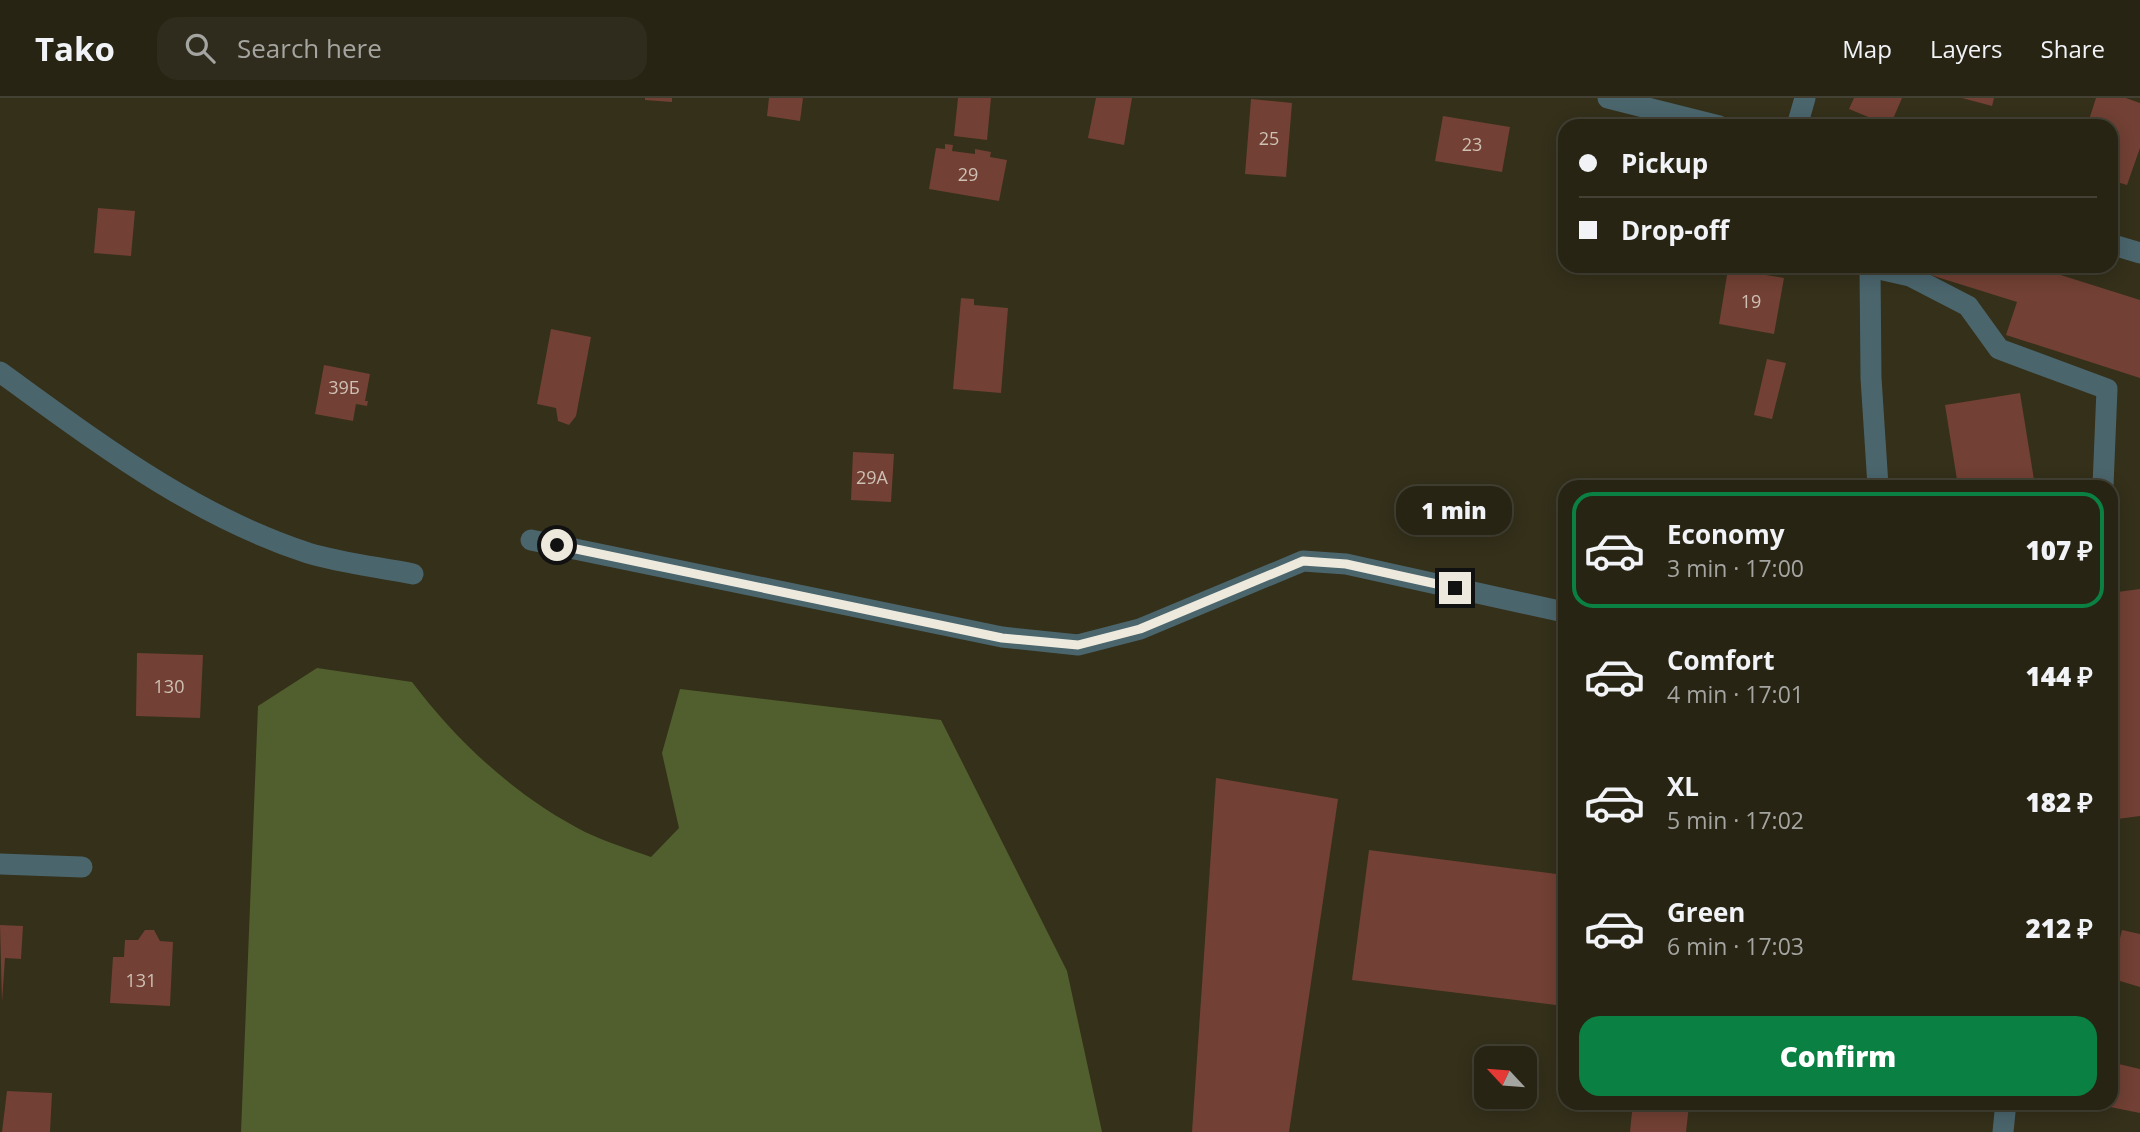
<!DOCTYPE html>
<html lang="en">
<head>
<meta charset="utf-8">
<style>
	body { margin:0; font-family:"Open Sans",sans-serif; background:#2f2c1d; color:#f1f3f6; height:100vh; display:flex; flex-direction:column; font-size:26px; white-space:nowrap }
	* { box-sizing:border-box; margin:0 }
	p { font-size:23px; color:#a4a4a0 }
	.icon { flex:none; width:38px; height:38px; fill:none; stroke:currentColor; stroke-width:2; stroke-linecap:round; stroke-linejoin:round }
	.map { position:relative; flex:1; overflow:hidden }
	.drawer { position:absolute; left:1558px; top:382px; width:560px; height:630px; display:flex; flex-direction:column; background:#272414; border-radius:21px; box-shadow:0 4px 18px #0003,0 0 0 2px #434134 }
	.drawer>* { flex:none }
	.guide { position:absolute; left:1558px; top:21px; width:560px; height:154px; border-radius:21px; box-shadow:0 4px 18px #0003,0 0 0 2px #434134; display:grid; align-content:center; height:154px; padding:0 21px; background:#272414 }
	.needle { width:46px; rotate:296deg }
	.buttons { position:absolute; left:1474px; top:948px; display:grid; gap:14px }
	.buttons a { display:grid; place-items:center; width:63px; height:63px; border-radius:14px; background:#272414; box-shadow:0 4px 18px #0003,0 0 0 2px #434134; font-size:35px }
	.end { position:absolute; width:32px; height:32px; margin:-16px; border:9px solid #edeadd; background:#111; box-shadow:0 0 0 4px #111 }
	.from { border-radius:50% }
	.bubble { position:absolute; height:49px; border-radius:21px; background:#272414; box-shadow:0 4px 18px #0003,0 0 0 2px #434134; font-size:23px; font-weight:800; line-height:49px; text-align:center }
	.guide b { display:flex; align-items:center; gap:24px; height:66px; font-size:26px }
	.guide b+b { border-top:2px solid #434134 }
	.guide i { width:18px; height:18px; background:#f1f3f6 }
	ul { padding:12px 0 0; list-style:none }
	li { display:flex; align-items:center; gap:21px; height:116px; margin:0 14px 10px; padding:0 7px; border:4px solid transparent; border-radius:21px }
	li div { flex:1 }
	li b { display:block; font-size:26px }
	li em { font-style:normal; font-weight:800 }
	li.selected { border-color:#0b8043 }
	li>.icon { width:63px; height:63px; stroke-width:1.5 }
	.action { display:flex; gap:14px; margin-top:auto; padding:14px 21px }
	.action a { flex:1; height:80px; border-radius:21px; background:#0b8043; color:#fff; font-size:28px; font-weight:800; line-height:80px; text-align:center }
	header { display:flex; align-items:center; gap:42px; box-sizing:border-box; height:98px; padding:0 35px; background:#272414; border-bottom:2px solid #434134 }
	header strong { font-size:33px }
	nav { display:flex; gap:38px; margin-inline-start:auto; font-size:24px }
	.search { width:490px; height:63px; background:#2f2c1d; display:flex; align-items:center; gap:18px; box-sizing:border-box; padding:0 24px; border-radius:21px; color:#a4a4a0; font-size:26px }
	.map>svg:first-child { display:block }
</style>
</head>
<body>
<header>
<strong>Tako</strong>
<div class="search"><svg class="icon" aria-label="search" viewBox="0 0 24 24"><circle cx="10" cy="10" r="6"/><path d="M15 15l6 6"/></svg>Search here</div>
<nav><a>Map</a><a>Layers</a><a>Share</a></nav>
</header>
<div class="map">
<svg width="2140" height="1034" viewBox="0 0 2140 1034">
	<rect width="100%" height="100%" fill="#34301a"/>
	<path fill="#515f2e" d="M317 570 412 584C459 646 516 698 585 734 606 744 629 751 651 759L679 730 662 655 680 591 941 622 1067 873 1102 1034H241L258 608Z"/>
	<g fill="#724034">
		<path d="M645 0H672V4L645 2Z"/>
		<path d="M769 0H803L800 23 767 18Z"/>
		<path d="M958 0H991L987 42 954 38Z"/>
		<path d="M1096 0H1132L1124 47 1088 40Z"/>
		<path d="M1854 0H1902L1890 28 1849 11Z"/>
		<path d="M1962 0H1994L1992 8Z"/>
		<path d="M2096 0H2126L2140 5V50L2127 87 2110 82V28H2087Z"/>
		<path d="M1251 1 1292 5 1286 79 1245 76Z"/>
		<path d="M1443 18 1510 29 1502 74 1435 63Z"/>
		<path d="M945 46 953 47 952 53 975 56V51L991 54 990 59 1007 62 999 103 929 91 936 50 945 51Z"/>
		<path d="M98 110 135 113 131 158 94 155Z"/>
		<path d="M2032 168 2140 202V280L2006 237 2017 204 1905 169Z"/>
		<path d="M1728 171 1784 180 1774 236 1719 226Z"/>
		<path d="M961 200 974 201V207L1008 210 1001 295 953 291Z"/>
		<path d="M551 231 591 239 576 318 569 327 558 323 556 310 537 306Z"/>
		<path d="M1767 261 1786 265 1772 321 1754 317Z"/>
		<path d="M324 267 370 276 365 303H368L367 308 356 306 353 323 315 316Z"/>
		<path d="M2020 295 2035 388H1958L1945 307Z"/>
		<path d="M853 354 894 356 891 404 851 402Z"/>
		<path d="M2140 491V718L2110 722V495Z"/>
		<path d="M137 555 203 557 200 620 136 618Z"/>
		<path d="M1216 680 1338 701 1289 1034H1192Z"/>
		<path d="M1369 752 1564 777V908L1352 882Z"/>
		<path d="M0 827 23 828 21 861 5 860 2 904Z"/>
		<path d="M145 832H154L160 843 173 844 170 908 110 905 113 859H124L125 842H138Z"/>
		<path d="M2122 832 2140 836V889L2110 880Z"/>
		<path d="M2110 964 2140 971V1015L2095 1006 2110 1004Z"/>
		<path d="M7 993 52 995 50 1034H2Z"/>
		<path d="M1633 1004 1689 1007 1686 1034H1630Z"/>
	</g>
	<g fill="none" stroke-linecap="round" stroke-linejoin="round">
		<g stroke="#4b656d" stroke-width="21">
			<path d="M1608 0 1719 28"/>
			<path d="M1797 28 1805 0"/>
			<path d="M2110 146 2140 155"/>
			<path d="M1870 168 1871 280 1878 388"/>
			<path d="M1870 169 1910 178 1968 208 1999 251 2107 291 2103 388"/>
			<path d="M0 274C97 344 192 417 308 455 341 465 378 469 413 476"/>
			<path d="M531 442 1002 539 1078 547 1140 531 1303 463 1346 466 1564 514"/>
			<path d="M0 766 82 769"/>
			<path d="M2003 1034 2006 1004"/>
		</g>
	</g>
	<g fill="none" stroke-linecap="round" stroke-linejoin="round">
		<path stroke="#edeadd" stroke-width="9" d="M557 447 1002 540 1078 547 1140 531 1303 463 1346 466 1455 490"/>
	</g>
	<g text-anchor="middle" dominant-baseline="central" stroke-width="5" stroke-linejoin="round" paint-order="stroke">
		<g font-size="18" fill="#cec0b3">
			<text x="1269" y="40">25</text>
			<text x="1472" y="46">23</text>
			<text x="968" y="76">29</text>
			<text x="1751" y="203">19</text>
			<text x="344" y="289">39Б</text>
			<text x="872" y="379">29А</text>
			<text x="169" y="588">130</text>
			<text x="141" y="882">131</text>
		</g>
	</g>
</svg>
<div class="buttons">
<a><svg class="needle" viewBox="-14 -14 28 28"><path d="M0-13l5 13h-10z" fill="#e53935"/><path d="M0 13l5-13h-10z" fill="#a4a4a0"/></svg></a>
</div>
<i class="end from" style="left:557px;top:447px"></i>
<i class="end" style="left:1455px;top:490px"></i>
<div class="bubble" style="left:1396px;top:388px;width:116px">1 min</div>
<div class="guide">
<b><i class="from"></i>Pickup</b>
<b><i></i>Drop-off</b>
</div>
<section class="drawer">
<ul>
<li class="selected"><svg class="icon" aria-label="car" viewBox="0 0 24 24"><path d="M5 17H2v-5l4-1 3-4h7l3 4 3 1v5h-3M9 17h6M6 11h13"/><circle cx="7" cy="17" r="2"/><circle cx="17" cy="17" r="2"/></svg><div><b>Economy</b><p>3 min · 17:00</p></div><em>107 ₽</em></li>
<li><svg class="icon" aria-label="car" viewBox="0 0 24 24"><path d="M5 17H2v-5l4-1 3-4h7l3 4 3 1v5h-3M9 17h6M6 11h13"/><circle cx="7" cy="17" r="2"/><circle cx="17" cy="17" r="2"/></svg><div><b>Comfort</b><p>4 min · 17:01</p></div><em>144 ₽</em></li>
<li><svg class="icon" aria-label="car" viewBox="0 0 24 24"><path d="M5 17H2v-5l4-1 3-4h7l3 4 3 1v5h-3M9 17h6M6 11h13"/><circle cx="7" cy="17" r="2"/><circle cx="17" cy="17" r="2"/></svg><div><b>XL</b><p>5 min · 17:02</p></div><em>182 ₽</em></li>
<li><svg class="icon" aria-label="car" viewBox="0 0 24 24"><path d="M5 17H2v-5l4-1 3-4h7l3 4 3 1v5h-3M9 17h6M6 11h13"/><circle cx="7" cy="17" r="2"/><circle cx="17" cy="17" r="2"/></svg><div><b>Green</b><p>6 min · 17:03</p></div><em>212 ₽</em></li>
</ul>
<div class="action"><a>Confirm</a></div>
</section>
</div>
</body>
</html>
